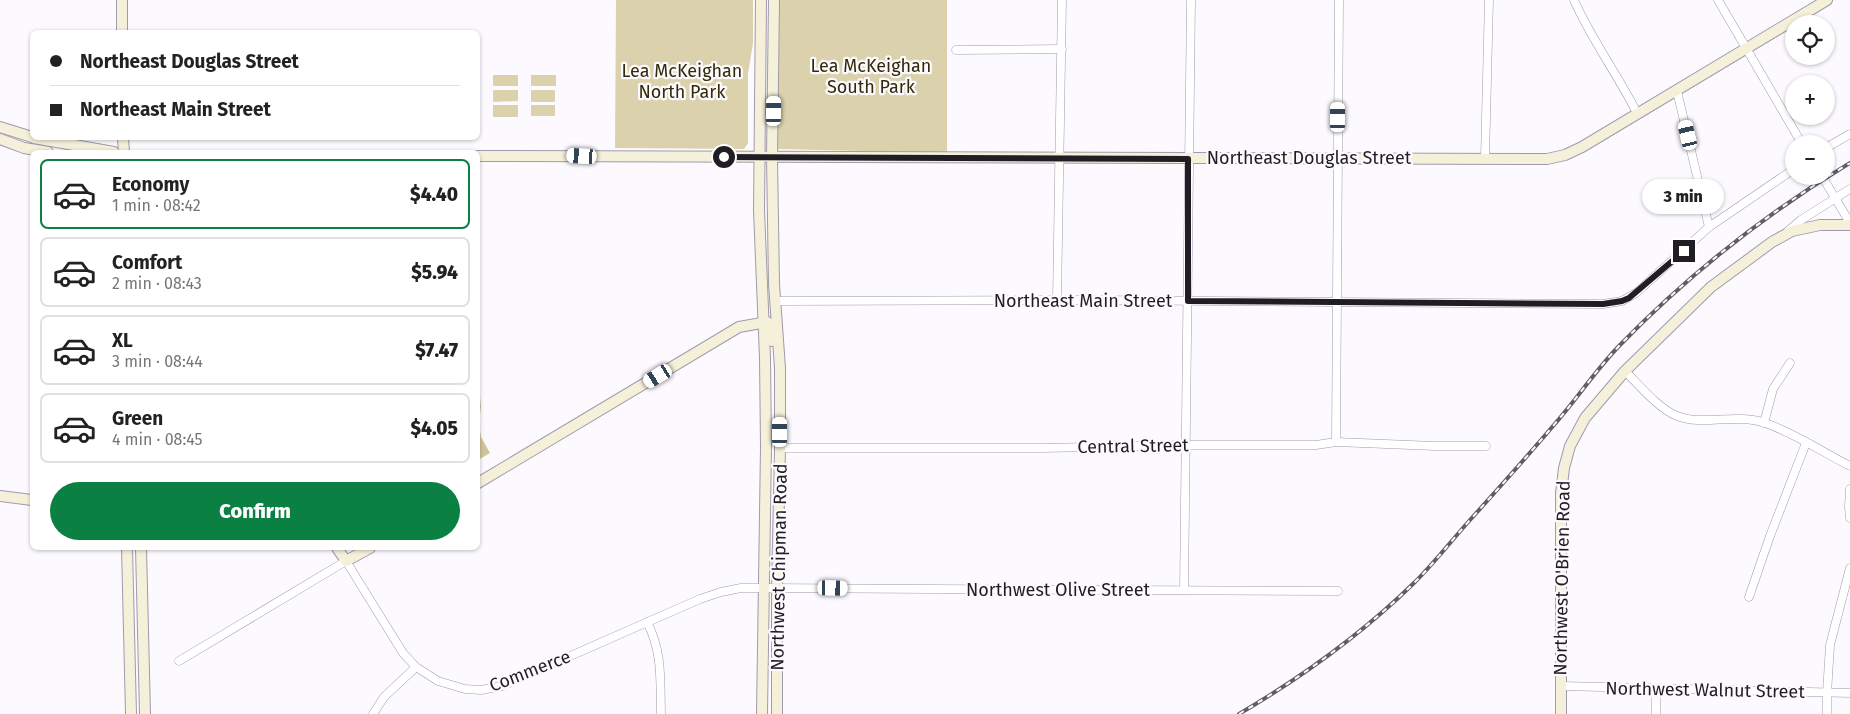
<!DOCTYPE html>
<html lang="en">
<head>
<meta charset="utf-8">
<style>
	body { margin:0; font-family:"Fira Sans",sans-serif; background:#f6f6f6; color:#222; height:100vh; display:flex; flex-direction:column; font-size:19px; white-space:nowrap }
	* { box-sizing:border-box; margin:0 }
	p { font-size:16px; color:#767676 }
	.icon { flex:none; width:28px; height:28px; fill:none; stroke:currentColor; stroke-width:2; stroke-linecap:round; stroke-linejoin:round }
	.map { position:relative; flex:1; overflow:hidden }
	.panel { position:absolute; left:30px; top:150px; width:450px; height:400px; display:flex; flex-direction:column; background:#fff; border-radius:8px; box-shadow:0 1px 4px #0004 }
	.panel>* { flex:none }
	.top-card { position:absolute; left:30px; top:30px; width:450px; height:110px; border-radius:8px; box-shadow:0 1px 4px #0004; display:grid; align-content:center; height:110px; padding:0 20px; background:#fff }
	.fabs { position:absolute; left:1785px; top:15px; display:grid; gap:10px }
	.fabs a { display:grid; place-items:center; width:50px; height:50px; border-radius:50%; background:#fff; box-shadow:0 1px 4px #0004; font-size:25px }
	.end { position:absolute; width:22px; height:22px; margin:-11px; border:6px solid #201d24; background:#fff; box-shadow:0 0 0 2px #fff }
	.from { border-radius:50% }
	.bubble { position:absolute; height:35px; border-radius:18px; background:#fff; box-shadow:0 1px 4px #0004; font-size:16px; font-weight:800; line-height:35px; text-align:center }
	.car { position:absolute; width:15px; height:30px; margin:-15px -8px; border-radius:6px; box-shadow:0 0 4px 1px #0007; background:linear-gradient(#fff 24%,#345 0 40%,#fff 0 76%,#345 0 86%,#fff 0) }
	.top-card b { display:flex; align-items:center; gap:18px; height:48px; font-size:19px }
	.top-card b+b { border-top:1px solid #e0e0e0 }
	.top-card i { width:12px; height:12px; background:#222 }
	ul { padding:9px 0 0; list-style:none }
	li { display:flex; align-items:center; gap:15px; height:70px; margin:0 10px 8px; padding:0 10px; border:2px solid #e0e0e0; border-radius:8px }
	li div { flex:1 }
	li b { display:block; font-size:19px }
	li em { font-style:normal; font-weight:800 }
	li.selected { border-color:#0b8043 }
	li>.icon { width:45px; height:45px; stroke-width:1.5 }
	.cta { display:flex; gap:10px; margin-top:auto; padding:10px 20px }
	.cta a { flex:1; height:58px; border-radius:30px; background:#0b8043; color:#fff; font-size:20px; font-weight:800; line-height:58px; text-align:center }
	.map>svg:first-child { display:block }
</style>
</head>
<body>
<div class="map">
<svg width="1850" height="714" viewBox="0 0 1850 714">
	<rect width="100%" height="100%" fill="#fcfaff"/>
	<g fill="#dbd2ad">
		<path d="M616 0H753V43L748 74V143L744 149 615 148Z"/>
		<path d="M778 0H947V153L778 149Z"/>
		<rect x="493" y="75" width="25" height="11"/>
		<rect x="531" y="75" width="25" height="11"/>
		<path d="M493 90H518V101L493 102Z"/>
		<rect x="531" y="90" width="24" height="12"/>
		<rect x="493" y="105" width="25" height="12"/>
		<rect x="531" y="105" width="24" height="11"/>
	</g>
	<path fill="#d0c59a" d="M478 379 481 406 479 424 481 437 490 453 478 460Z"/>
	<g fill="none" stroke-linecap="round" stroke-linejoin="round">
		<defs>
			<g id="street">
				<path d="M1574 0C1591 39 1618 75 1637 113"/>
				<path d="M1718 0 1802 144"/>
				<path d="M956 50 1062 49"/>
				<path d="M1677 91 1709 227"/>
				<path d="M1826 148 1850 134"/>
				<path d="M1485 158 1489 0"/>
				<path d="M1822 176 1850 223"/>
				<path d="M1788 231 1801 220 1850 189"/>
				<path d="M1057 300 1062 0"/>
				<path d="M776 301 1094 300 1603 304 1622 301 1636 293 1709 227 1794 169"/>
				<path d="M1625 371C1639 385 1659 409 1677 416 1701 426 1737 413 1765 423 1795 433 1822 452 1850 466"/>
				<path d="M1764 423 1773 389 1790 363"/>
				<path d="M1336 442 1339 0"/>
				<path d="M780 448H1043L1187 445H1316L1336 442 1435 446H1486"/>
				<path d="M1850 489 1849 507 1850 518"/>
				<path d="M1184 590 1191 0"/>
				<path d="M1749 597 1770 536 1806 443"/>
				<path d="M647 622C663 653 660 681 661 714"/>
				<path d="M179 661 346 561 403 653 416 667 438 681 465 689 481 690 502 686 700 599 721 592 741 588 1338 591"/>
				<path d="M1561 686 1850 693"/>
				<path d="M373 714 384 697 416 667"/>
				<path d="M1656 714V689"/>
				<path d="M1827 714V693L1830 645 1850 568"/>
			</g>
			<g id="secondary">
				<path d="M122 0V32"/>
				<path d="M761 0 759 210 765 358 766 447 762 714"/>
				<path d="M774 0 772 157 774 284 780 368V448L777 588V714"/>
				<path d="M0 127 32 137"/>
				<path d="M34 138 114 152"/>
				<path d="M123 138 124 152"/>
				<path d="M0 139 24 148 48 152"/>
				<path d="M478 156 1547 159 1565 155 1582 147 1827 0"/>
				<path d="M478 483 739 327 767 322 770 324 772 341"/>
				<path d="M0 496 32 500"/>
				<path d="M127 548 131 714"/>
				<path d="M141 548 145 714"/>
				<path d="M337 548 346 561 370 548"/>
				<path d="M1561 714V493L1564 468 1570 446 1585 418 1625 371 1711 287 1772 242 1792 231 1820 225H1850"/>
			</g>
		</defs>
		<use href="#street" stroke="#a199ae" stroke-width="9"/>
		<use href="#secondary" stroke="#a199ae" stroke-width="12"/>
		<use href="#street" stroke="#fff" stroke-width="8"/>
		<use href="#secondary" stroke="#f5f0da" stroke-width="10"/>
		<defs>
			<path id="rail" d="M1239 714C1302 677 1363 633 1415 582 1435 562 1452 540 1470 520 1498 489 1526 458 1553 426 1576 400 1595 371 1619 346 1688 275 1765 214 1850 163"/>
		</defs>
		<use href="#rail" stroke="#605d63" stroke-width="4"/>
		<use href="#rail" stroke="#fcfaff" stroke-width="2" stroke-dasharray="5.5" stroke-linecap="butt"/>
	</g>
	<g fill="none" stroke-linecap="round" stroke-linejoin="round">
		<path stroke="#201d24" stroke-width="6" d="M724 157 1188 159V301L1603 304 1622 301 1629 298 1684 251"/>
	</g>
	<g text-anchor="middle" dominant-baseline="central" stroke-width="4.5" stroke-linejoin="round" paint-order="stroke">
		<g font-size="18" fill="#332b06" stroke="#fcfaff">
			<text x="871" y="66">Lea McKeighan<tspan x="871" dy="21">South Park</tspan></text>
			<text x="682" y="71">Lea McKeighan<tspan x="682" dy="21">North Park</tspan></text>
		</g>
		<g font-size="18" fill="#201d24" stroke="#fcfaff">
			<text x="1309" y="158">Northeast Douglas Street</text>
			<text x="1083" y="301">Northeast Main Street</text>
			<text transform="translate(1133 446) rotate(-1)">Central Street</text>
			<text transform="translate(779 567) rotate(-89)">Northwest Chipman Road</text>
			<text transform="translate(1562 578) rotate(-89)">Northwest O'Brien Road</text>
			<text x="1058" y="590">Northwest Olive Street</text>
			<text transform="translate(530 671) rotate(-21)">Commerce</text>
			<text transform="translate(1705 690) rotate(1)">Northwest Walnut Street</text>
		</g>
	</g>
</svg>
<div class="fabs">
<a><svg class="icon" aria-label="locate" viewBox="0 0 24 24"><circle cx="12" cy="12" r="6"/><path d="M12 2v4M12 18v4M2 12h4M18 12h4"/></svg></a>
<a>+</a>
<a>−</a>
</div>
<i class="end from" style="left:724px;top:157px"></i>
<i class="end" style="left:1684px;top:251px"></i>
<div class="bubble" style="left:1642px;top:179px;width:82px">3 min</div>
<i class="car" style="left:774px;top:111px;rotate:1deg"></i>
<i class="car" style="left:1338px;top:117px;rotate:0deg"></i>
<i class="car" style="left:1688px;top:135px;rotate:347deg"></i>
<i class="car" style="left:582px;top:156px;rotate:273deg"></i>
<i class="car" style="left:658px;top:376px;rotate:239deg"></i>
<i class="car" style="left:780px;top:432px;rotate:0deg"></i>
<i class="car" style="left:833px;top:588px;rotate:91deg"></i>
<div class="top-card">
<b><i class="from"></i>Northeast Douglas Street</b>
<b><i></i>Northeast Main Street</b>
</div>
<section class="panel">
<ul>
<li class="selected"><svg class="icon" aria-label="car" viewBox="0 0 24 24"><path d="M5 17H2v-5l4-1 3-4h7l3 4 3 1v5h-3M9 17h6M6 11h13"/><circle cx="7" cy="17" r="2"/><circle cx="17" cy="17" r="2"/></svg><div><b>Economy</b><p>1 min · 08:42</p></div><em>$4.40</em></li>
<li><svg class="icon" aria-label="car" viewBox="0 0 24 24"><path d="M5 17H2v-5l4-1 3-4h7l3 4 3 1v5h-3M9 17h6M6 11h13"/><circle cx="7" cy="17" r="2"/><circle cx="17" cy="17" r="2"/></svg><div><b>Comfort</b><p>2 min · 08:43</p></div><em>$5.94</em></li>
<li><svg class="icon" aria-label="car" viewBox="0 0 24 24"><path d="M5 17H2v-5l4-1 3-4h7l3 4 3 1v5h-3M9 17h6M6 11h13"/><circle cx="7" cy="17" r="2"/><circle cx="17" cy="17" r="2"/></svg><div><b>XL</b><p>3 min · 08:44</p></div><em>$7.47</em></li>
<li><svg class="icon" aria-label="car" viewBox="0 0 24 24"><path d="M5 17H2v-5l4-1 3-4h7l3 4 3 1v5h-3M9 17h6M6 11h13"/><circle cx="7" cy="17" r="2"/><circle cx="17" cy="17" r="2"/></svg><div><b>Green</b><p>4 min · 08:45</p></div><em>$4.05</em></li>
</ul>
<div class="cta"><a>Confirm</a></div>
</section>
</div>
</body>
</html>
